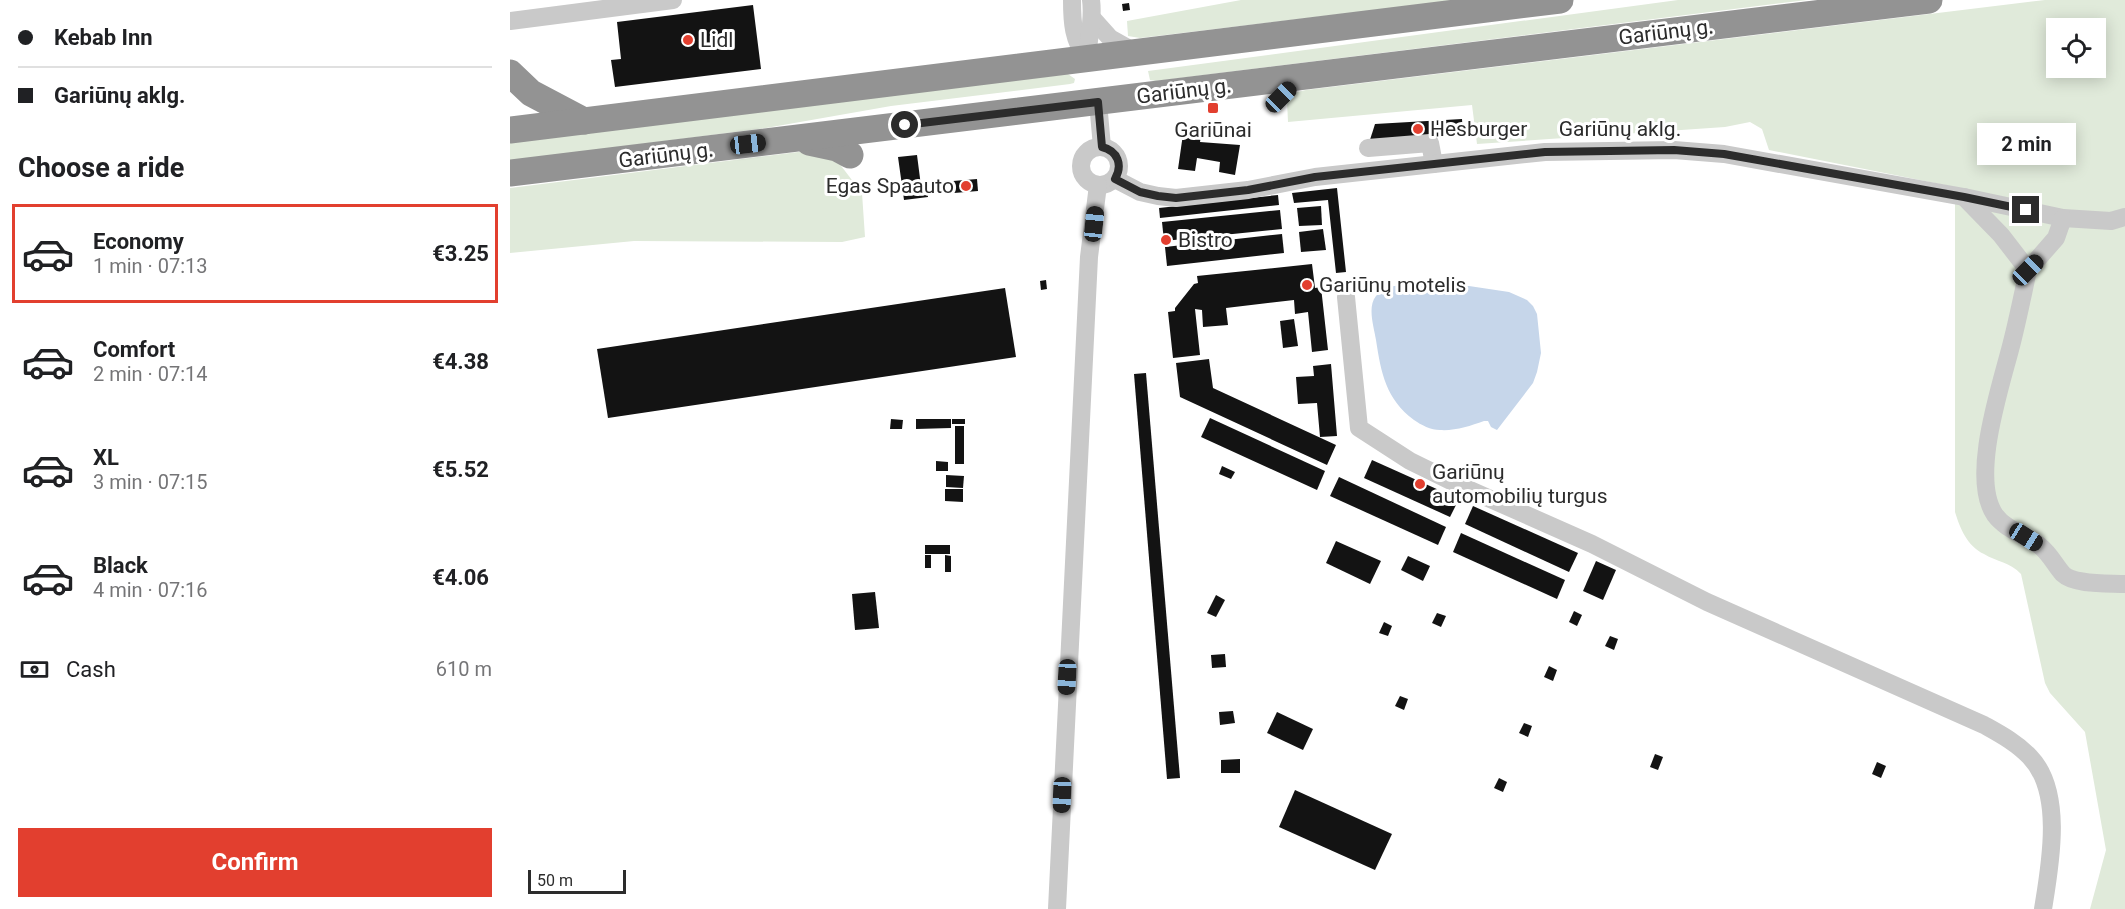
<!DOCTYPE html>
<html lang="en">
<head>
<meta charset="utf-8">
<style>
	body { margin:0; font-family:Roboto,sans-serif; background:#f2f2f2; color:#202124; height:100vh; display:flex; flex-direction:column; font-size:22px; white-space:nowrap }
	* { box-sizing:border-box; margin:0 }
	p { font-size:20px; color:#757577 }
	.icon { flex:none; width:33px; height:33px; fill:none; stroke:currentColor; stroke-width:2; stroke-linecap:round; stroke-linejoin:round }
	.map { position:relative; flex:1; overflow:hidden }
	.side { display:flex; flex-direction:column; background:#fff; width:510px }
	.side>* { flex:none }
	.banner { display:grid; align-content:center; height:132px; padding:0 18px; background:#fff }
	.controls { position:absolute; left:1536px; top:18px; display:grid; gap:12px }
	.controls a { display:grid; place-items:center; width:60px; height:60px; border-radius:0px; background:#fff; box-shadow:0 3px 15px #0003; font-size:30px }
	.scale { position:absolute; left:18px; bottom:15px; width:98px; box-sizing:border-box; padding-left:6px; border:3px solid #2c2c2c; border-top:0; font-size:16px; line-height:21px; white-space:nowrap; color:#2c2c2c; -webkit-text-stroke:4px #fff; paint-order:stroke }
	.end { position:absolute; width:27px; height:27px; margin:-14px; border:8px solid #2c2c2c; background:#fff; box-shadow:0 0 0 3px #fff }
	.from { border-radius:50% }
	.bubble { position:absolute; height:42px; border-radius:0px; background:#fff; box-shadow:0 3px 15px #0003; font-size:20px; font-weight:700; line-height:42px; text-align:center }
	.car { position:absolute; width:18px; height:36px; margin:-18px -9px; border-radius:8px; box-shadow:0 0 4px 2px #0007; background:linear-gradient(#222 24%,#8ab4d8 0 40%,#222 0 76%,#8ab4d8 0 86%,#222 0) }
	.banner b { display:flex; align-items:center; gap:21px; height:57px; font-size:22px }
	.banner b+b { border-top:2px solid #e0e0e0 }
	.banner i { width:15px; height:15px; background:#202124 }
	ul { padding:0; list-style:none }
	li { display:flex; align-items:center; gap:18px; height:99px; margin:0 12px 9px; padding:0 6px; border:3px solid transparent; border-radius:0px }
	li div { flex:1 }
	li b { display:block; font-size:22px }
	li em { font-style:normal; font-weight:700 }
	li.current { border-color:#e23f2f }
	li>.icon { width:54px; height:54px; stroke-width:1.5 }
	h2 { padding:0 18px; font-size:27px; line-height:72px }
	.pay { display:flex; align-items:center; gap:15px; height:66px; padding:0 18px; font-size:22px }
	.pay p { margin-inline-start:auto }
	.primary-button { display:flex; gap:12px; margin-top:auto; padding:12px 18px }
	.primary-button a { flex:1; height:69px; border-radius:0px; background:#e23f2f; color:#fff; font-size:24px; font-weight:700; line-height:69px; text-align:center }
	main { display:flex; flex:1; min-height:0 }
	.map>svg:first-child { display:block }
</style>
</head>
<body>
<main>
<section class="side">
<div class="banner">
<b><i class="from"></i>Kebab Inn</b>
<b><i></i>Gariūnų aklg.</b>
</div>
<h2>Choose a ride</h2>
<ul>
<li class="current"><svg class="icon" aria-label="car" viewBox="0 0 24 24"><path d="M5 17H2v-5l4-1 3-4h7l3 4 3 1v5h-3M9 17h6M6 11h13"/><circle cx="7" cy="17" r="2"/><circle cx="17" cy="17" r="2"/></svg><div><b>Economy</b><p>1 min · 07:13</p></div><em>€3.25</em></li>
<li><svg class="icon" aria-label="car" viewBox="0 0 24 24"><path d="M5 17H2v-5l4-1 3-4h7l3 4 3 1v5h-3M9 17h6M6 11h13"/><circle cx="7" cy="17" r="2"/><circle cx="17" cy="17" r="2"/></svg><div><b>Comfort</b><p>2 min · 07:14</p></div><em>€4.38</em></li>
<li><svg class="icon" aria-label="car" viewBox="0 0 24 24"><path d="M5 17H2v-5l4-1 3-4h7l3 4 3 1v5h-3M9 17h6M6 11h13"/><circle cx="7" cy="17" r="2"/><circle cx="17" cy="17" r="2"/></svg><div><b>XL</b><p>3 min · 07:15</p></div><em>€5.52</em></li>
<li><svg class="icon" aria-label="car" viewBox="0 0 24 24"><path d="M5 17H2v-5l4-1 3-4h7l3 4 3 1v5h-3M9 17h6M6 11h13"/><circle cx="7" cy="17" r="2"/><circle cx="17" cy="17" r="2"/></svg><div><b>Black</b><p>4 min · 07:16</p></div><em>€4.06</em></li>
</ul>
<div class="pay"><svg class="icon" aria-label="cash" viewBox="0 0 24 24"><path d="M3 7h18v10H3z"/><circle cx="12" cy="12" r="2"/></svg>Cash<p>610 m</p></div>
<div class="primary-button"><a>Confirm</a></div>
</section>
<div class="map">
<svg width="1615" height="909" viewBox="0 0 1615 909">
	<rect width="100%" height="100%" fill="#fff"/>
	<g fill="#e0eada" fill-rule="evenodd">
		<path d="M731 0H949L630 38 618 36 617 21Z"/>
		<path d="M1168 0H1297L646 81 640 80 638 71Z"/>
		<path d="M1535 0H1615V909H1580L1596 850 1575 732 1540 693 1535 683 1511 574C1500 562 1487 562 1474 554 1457 546 1450 528 1445 512V187L1259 150 1252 129 1240 122 1215 127 967 144 962 105 778 122 777 101 787 92 796 90ZM1546 28H1586V68H1546Z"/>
		<path d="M558 74 565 79 564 83 560 84 381 106 256 128 0 161V141Z"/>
		<path d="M304 150 325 158 352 193 355 237 332 242 124 241 0 253V188Z"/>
	</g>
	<path fill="#c6d6ea" d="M895 284 959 286 999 292 1017 300 1023 306 1027 314 1031 353 1027 372 1023 383 987 430 981 427 978 421H974C960 426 945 431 930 430 921 430 911 425 904 420 876 399 871 373 866 340 864 327 857 307 866 296 873 287 885 286 895 284Z"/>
	<g fill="#131313">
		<path d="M619 3 620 10 613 11 612 4Z"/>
		<path d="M243 5 251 69 105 87 101 60 111 59 107 22Z"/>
		<path d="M952 119 953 134 859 143 865 124Z"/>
		<path d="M674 127 692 130 690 142 730 145 725 175 709 172 710 162 687 158 685 171 668 169Z"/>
		<path d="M407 155 411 186 417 185 418 197 394 200 388 157Z"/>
		<path d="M467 179 468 191 444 193 443 181Z"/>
		<path d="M827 188 836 272 826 273 818 200 784 203 782 193Z"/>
		<path d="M768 195 769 205 650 218 649 208Z"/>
		<path d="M811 206 812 225 789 226 787 208Z"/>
		<path d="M770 210 772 229 654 241 652 222Z"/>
		<path d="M813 229 816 250 791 252 789 232Z"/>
		<path d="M772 234 774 253 657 266 655 247Z"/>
		<path d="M802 264 805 288 811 287 818 350 802 352 798 312 785 314 784 300 716 308 718 325 693 327 692 310 685 309 690 355 663 358 658 312 665 311V308L684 284 688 283 687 276Z"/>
		<path d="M536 280 537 289 531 290 530 281Z"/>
		<path d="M495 288 506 357 98 418 87 349Z"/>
		<path d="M784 319 788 346 773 348 770 321Z"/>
		<path d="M699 359 703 388 826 445 817 465 670 397 666 363Z"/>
		<path d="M821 364 827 436 810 437 807 403 788 404 786 377 804 376 803 366Z"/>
		<path d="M636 373 670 778 657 779 624 374Z"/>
		<path d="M700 418 815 471 807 490 691 437Z"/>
		<path d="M381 419 393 420 392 429H380Z"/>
		<path d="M406 419H441V428L406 429Z"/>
		<rect x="442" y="419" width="13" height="5"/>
		<rect x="445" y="426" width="9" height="38"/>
		<path d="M862 460 949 499 940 517 854 478Z"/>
		<path d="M426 461 438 462V471H426Z"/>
		<path d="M712 466 725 472 721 479 709 474Z"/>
		<path d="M436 475 454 476 453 488 436 487Z"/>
		<path d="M829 477 936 527 928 545 820 496Z"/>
		<path d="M435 489H453V502L435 501Z"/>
		<path d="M963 506 1068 553 1059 572 955 524Z"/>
		<path d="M951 533 1055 580 1047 599 943 552Z"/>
		<path d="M826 541 871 561 860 584 816 563Z"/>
		<rect x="415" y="545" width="25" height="9"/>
		<rect x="415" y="555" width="6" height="13"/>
		<path d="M435 555 441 556V572H435Z"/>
		<path d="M898 556 920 566 913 581 891 570Z"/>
		<path d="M1086 561 1106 570 1093 600 1073 591Z"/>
		<path d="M365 592 369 628 345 630 342 594Z"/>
		<path d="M706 595 715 600 706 617 697 613Z"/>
		<path d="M1064 611 1072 615 1067 626 1059 622Z"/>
		<path d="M927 613 936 616 931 627 922 623Z"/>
		<path d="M874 622 882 626 878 636 869 633Z"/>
		<path d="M1100 636 1108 639 1104 650 1095 646Z"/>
		<path d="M715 654 716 667 702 668 701 655Z"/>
		<path d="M1039 666 1047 670 1043 681 1034 677Z"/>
		<path d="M890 696 898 699 894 710 885 706Z"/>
		<path d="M723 711 725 723 710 725 709 712Z"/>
		<path d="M767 712 803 729 793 750 757 733Z"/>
		<path d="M1014 723 1022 726 1018 737 1009 733Z"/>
		<path d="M1145 754 1153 757 1148 770 1140 767Z"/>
		<path d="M730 759V773H711V760Z"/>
		<path d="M1367 762 1376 766 1371 778 1362 774Z"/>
		<path d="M989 778 997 782 993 792 984 788Z"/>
		<path d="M785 790 882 834 865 870 769 827Z"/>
	</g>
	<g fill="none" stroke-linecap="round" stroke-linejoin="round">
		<g stroke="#c9c9c9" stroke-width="18">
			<path d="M562 0C562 23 563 40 577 59"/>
			<path d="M583 19 600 38 625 52"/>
			<path d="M0 21 163 0"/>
			<path d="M577 59C578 39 584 20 581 0"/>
			<path d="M588 102 592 147"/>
			<circle cx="590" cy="166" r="19"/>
			<path d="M858 148 920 143 924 164"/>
			<path d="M605 179 630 192 648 196 666 198 738 190 805 177 1035 152 1164 150 1214 154 1454 197 1553 218 1601 221 1615 217"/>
			<path d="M1454 197 1491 235 1518 270C1513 294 1508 318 1502 342 1492 383 1459 477 1485 515 1496 530 1516 535 1530 546 1540 554 1545 565 1553 574 1564 585 1599 583 1615 584"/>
			<path d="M1518 270 1546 238 1553 218"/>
			<path d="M836 297 849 428 900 461 951 486 1082 544 1197 602 1474 725C1490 734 1507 743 1520 757 1554 792 1540 866 1533 909"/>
			<path d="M547 909 579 257 588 185"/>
		</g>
		<g stroke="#939393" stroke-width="27">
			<path d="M0 73 21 93 74 121"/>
			<path d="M0 130 1050 0"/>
			<path d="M299 142 327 148 340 155"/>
			<path d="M0 173 1419 0"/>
		</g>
	</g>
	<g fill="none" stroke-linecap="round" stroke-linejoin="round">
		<path stroke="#2c2c2c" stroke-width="8" d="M395 125 588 102 592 147C608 151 613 165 605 179L630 192 648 196 666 198 738 190 805 177 1035 152 1164 150 1214 154 1454 197 1516 210"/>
	</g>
	<g fill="#e23f2f" stroke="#fff" stroke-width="2">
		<circle cx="178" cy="40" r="6"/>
		<rect x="697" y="102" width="12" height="12" rx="3"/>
		<circle cx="908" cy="129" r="6"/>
		<circle cx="456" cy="186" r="6"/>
		<circle cx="656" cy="240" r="6"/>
		<circle cx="797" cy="285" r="6"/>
		<circle cx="910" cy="484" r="6"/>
	</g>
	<g text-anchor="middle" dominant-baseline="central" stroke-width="6" stroke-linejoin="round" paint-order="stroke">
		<g font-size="21" fill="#2c2c2c" stroke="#fff">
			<text transform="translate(1156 32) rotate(-7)">Gariūnų g.</text>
			<text transform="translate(674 91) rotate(-7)">Gariūnų g.</text>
			<text x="1110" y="129">Gariūnų aklg.</text>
			<text transform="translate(156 155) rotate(-7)">Gariūnų g.</text>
		</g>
		<g font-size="21" fill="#2c2c2c" stroke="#fff" text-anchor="start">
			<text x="190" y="40">Lidl</text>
			<text x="920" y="129">Hesburger</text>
			<text x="703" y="130" text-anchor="middle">Gariūnai</text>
			<text x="444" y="186" text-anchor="end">Egas Spaauto</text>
			<text x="668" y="240">Bistro</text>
			<text x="809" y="285">Gariūnų motelis</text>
			<text x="922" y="472">Gariūnų<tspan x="922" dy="24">automobilių turgus</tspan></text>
		</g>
	</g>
</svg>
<div class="controls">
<a><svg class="icon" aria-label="locate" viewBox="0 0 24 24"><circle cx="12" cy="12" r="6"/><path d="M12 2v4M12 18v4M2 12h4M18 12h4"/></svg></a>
</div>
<div class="scale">50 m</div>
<i class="end from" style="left:395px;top:125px"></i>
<i class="end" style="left:1516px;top:210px"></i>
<div class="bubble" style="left:1467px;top:123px;width:99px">2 min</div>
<i class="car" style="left:771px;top:97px;rotate:45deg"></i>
<i class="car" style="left:238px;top:144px;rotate:83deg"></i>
<i class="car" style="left:584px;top:224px;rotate:6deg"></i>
<i class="car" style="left:1518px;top:270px;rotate:45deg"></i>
<i class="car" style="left:1516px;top:537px;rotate:122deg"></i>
<i class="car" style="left:557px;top:677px;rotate:183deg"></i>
<i class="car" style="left:552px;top:795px;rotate:182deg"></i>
</div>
</main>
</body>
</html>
